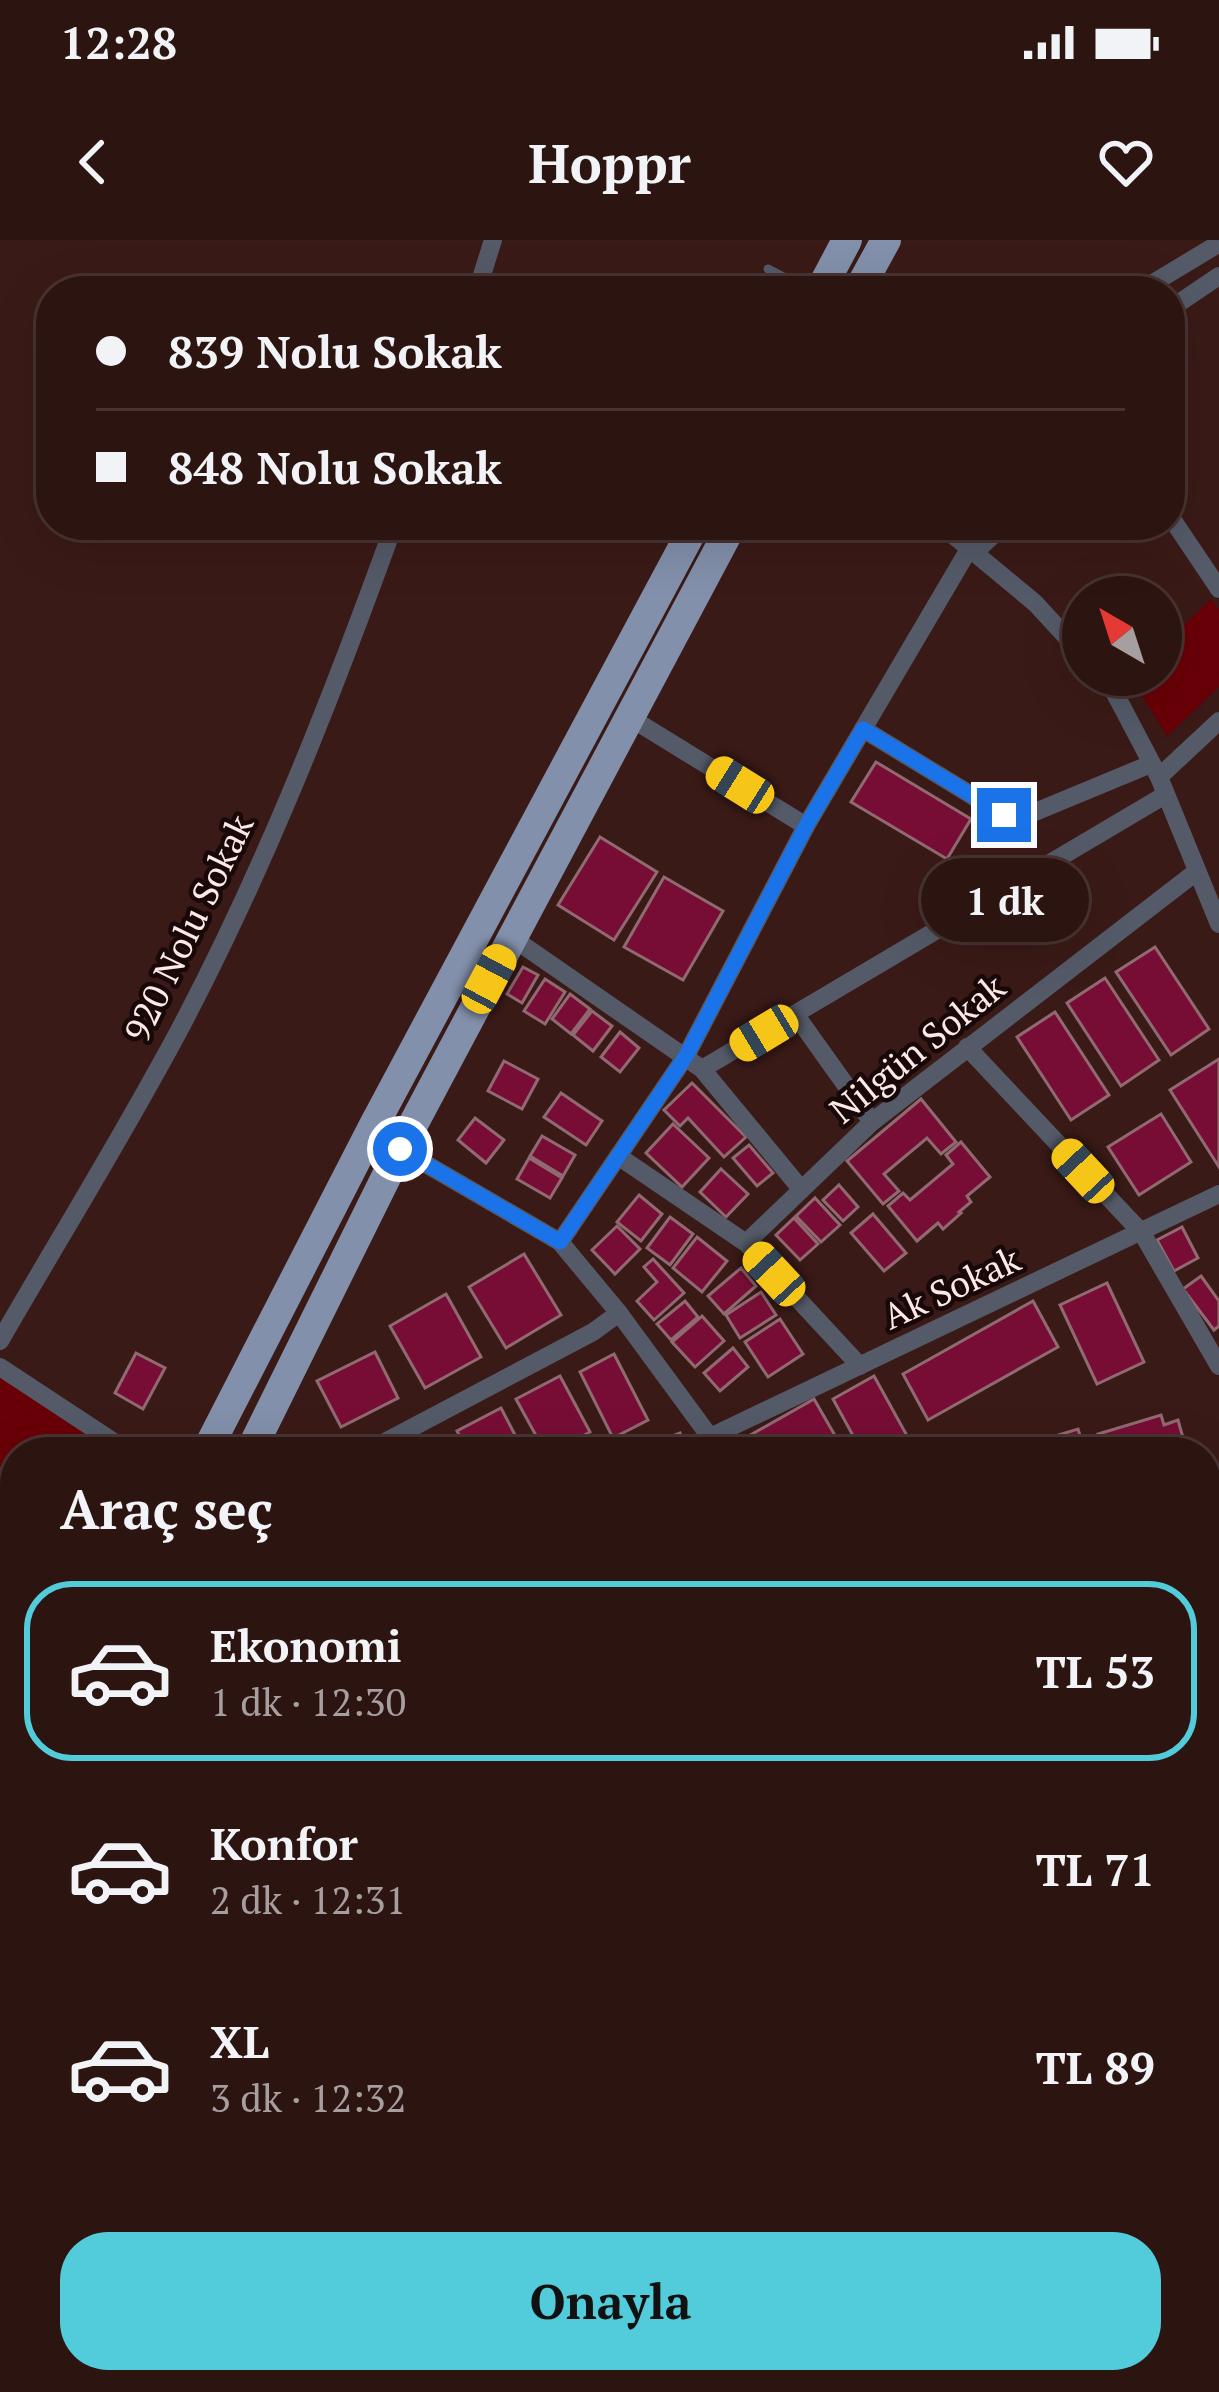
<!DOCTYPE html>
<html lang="tr">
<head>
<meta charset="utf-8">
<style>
	body { margin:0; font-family:"PT Serif",serif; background:#38211f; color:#f1f3f6; height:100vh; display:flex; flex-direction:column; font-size:45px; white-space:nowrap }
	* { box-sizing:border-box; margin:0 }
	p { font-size:39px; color:#a69e9f }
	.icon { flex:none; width:66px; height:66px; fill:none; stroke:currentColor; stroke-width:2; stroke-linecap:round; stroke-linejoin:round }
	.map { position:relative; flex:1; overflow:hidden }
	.details { position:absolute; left:0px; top:1197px; width:1221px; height:957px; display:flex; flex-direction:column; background:#2c1411; border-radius:48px 48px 0 0; box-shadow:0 12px 48px #0002,0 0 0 3px #483331 }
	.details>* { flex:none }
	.top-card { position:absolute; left:36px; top:36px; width:1149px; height:264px; border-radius:48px; box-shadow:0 12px 48px #0002,0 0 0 3px #483331; display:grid; align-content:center; height:264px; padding:0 60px; background:#2c1411 }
	.needle { width:78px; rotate:321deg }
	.tools { position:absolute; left:1062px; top:336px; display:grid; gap:24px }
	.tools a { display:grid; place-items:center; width:120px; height:120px; border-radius:50%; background:#2c1411; box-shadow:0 12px 48px #0002,0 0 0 3px #483331; font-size:60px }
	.end { position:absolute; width:54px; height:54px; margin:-27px; border:15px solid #1a73e8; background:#fff; box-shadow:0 0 0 6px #fff }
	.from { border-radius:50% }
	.bubble { position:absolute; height:84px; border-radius:42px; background:#2c1411; box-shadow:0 12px 48px #0002,0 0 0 3px #483331; font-size:39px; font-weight:600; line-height:84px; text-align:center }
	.car { position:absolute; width:36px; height:72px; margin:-36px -18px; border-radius:15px; box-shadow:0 0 9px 3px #0007; background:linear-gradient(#f5c518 24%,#345 0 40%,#f5c518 0 76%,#345 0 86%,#f5c518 0) }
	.top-card b { display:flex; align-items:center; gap:42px; height:114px; font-size:45px }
	.top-card b+b { border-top:3px solid #483331 }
	.top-card i { width:30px; height:30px; background:#f1f3f6 }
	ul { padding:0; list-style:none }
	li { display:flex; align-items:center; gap:36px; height:180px; margin:0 24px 18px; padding:0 36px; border:6px solid transparent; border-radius:48px }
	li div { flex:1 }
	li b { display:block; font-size:45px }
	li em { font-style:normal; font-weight:600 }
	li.on { border-color:#52cbda }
	li>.icon { width:108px; height:108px; stroke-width:1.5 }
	h2 { padding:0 60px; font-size:54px; line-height:144px }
	.button { display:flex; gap:24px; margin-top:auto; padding:24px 60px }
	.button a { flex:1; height:138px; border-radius:48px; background:#52cbda; color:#111; font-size:48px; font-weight:600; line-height:138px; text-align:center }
	.status { display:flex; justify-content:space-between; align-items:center; height:84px; padding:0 60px; background:#2c1411; direction:ltr }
	.status svg { height:33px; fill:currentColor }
	header { display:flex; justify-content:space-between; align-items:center; height:156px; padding:0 60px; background:#2c1411; font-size:54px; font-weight:600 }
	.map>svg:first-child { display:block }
</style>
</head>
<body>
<div class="status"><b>12:28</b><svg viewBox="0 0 49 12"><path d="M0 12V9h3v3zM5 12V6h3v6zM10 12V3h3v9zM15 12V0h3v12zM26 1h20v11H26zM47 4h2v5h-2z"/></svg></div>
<header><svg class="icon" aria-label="back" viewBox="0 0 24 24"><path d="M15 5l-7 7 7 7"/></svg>Hoppr<svg class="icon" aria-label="heart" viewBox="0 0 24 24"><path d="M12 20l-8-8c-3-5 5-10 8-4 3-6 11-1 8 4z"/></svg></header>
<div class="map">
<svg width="1219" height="2152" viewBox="0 0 1219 2152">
	<rect width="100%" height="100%" fill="#3a1a17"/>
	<g fill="#680007">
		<path d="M1211 359 1219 369V447L1167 496 1131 438 1134 435H1161V408Z"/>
		<path d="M0 1136 121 1212H15V1359L0 1361Z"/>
		<path d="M15 1490V1688L0 1678V1492Z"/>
	</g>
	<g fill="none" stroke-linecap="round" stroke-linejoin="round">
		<g stroke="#4c5245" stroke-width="6">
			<path d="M12 1721 15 1722"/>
			<path d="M720 2139 742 2152"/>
		</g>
	</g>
	<g fill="#770d35" stroke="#916a71" stroke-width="3">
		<path d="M876 522 971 579 947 619 851 562Z"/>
		<path d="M600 597 657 632 614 700 558 665Z"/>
		<path d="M664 637 723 671 683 740 624 707Z"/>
		<path d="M1155 707 1209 789 1171 815 1116 732Z"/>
		<path d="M523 727 538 735 522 763 507 754Z"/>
		<path d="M1105 738 1159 820 1121 846 1067 763Z"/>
		<path d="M545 739 565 752 545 784 524 771Z"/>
		<path d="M570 754 590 769 571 794 552 779Z"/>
		<path d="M592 771 612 786 593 811 573 795Z"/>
		<path d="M1055 772 1109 855 1071 880 1017 797Z"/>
		<path d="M620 792 639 808 620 832 601 817Z"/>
		<path d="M1219 819V927L1170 850Z"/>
		<path d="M504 821 538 839 522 869 488 851Z"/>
		<path d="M692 843 746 897 724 917 688 878 680 886 664 870Z"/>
		<path d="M561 853 602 881 586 905 544 877Z"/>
		<path d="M921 859 956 902 941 914 927 898 884 934 899 951 883 964 847 921Z"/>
		<path d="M1161 874 1191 922 1139 955 1108 907Z"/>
		<path d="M475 878 504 900 486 923 458 900Z"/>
		<path d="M673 884 709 918 682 947 646 913Z"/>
		<path d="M542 896 575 915 563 936 530 916Z"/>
		<path d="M961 902 990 937 967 956 971 962 959 972 961 973 943 989 938 983 917 1001 888 966 903 953 910 960 953 924 946 915Z"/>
		<path d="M749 905 773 933 757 946 733 918Z"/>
		<path d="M529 918 562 938 550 958 517 939Z"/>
		<path d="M721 929 748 954 726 977 700 952Z"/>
		<path d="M839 945 858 967 843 981 823 960Z"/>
		<path d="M639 955 662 974 641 1001 617 982Z"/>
		<path d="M815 958 840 985 821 1002 796 976Z"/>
		<path d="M873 974 906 1013 884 1031 851 993Z"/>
		<path d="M670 977 693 994 670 1025 647 1008Z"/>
		<path d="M794 978 818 1004 800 1020 776 995Z"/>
		<path d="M617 986 640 1009 615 1034 592 1010Z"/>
		<path d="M1182 987 1198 1018 1174 1031 1157 1000Z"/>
		<path d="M697 997 727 1021 702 1052 673 1028Z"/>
		<path d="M524 1014 561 1075 506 1108 469 1047Z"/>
		<path d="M653 1019 684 1053 654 1080 637 1061 657 1042 644 1027Z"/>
		<path d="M741 1028 756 1046 724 1074 708 1056Z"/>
		<path d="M1201 1036 1219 1061V1086L1214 1090 1183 1049Z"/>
		<path d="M1107 1043 1144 1122 1097 1144 1060 1065Z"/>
		<path d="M761 1052 776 1075 740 1098 726 1075Z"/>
		<path d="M446 1054 481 1117 425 1148 390 1086Z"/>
		<path d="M685 1061 698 1077 671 1100 657 1084Z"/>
		<path d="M1033 1061 1058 1107 928 1180 903 1134Z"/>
		<path d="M702 1076 724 1101 695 1127 672 1102Z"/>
		<path d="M780 1079 803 1114 768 1137 745 1102Z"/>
		<path d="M733 1108 748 1127 720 1151 704 1133Z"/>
		<path d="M375 1112 398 1158 341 1187 317 1141Z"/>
		<path d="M136 1113 165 1128 143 1169 115 1153Z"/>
		<path d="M614 1114 648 1180 613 1198 580 1132Z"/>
		<path d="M560 1136 590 1192 552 1212H545L516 1159Z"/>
		<path d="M874 1136 916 1212H862L833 1159Z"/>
		<path d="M814 1159 841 1206 830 1212H744L738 1202Z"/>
		<path d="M501 1168 524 1212H468L457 1191Z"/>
		<path d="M1161 1175 1164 1185 1178 1180 1187 1212H1104L1098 1194Z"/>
		<path d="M1078 1189 1085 1212H1016L1015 1208Z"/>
		<path d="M680 1193 688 1212H634Z"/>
	</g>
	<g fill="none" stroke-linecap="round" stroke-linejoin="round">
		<g stroke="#545a68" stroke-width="9">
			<path d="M768 29 810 51"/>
			<path d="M1206 1275 1219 1271"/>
			<path d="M1206 1428 1219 1427"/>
			<path d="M0 1779 15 1785"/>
			<path d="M1206 1999 1219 2002"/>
		</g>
		<g stroke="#545a68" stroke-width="18">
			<path d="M477 51 493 0"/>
			<path d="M1140 51 1213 7"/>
			<path d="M1170 69 1219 36"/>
			<path d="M1170 276 1219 349"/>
			<path d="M941 285 1035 363 1083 415"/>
			<path d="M974 313 1004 285"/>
			<path d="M1101 435 1110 444 1159 537 1219 684"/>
			<path d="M629 477 806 586"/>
			<path d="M863 489 1004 575 1023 577 1151 524"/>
			<path d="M1159 537 1219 481"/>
			<path d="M511 697 702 829 801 949"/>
			<path d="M795 774 872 882"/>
			<path d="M967 807 1142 993 1219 1126"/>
			<path d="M702 829 1165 555"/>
			<path d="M400 909 560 1002 619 1073 710 1197 717 1212"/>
			<path d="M618 916 746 1003 860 1126"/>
			<path d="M560 1002 686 816 806 586 969 309"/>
			<path d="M746 1003 872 882 1196 632"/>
			<path d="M0 1101C61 995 126 891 183 783 267 623 333 454 394 285"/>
			<path d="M0 1127 129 1212"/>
			<path d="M710 1197 1219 954"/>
			<path d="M366 1212 593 1092 619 1073"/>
			<path d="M0 2059 15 2030"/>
			<path d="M403 2139 424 2152"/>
			<path d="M188 2152 195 2139"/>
			<path d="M328 2152 335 2139"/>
		</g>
		<g stroke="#6f788e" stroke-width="27">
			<path d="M1206 1249 1219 1246"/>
			<path d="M638 2139 660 2152"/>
		</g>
		<g stroke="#8390ab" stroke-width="30">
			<path d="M820 51 847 0"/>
			<path d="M858 51 886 0"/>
			<path d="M206 1212 374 885 695 285"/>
			<path d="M250 1212 400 909 732 285"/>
			<path d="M0 1390 15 1387"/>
			<path d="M0 1476H15"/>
			<path d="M0 1878H15"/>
		</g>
	</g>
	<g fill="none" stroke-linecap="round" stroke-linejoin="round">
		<path stroke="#1a73e8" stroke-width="15" d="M400 909 560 1002 686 816 806 586 863 489 1004 575"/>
	</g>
	<g text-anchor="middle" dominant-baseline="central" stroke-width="9" stroke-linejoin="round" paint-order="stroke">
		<g font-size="36" fill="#fce9e7" stroke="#180908">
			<text transform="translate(188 688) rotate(-64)">920 Nolu Sokak</text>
			<text transform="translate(917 808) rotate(-39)">Nilgün Sokak</text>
			<text transform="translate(951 1047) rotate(-25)">Ak Sokak</text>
		</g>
	</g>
</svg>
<div class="tools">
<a><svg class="needle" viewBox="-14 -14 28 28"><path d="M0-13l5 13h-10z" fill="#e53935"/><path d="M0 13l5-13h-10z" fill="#a69e9f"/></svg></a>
</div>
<i class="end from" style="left:400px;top:909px"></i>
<i class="end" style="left:1004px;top:575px"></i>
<div class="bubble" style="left:921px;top:618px;width:168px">1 dk</div>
<i class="car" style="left:740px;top:545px;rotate:302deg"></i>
<i class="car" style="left:489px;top:739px;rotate:28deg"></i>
<i class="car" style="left:764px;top:793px;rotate:239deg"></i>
<i class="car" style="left:1083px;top:931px;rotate:317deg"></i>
<i class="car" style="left:774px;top:1034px;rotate:317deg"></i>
<div class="top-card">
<b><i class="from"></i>839 Nolu Sokak</b>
<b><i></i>848 Nolu Sokak</b>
</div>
<section class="details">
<h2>Araç seç</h2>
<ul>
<li class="on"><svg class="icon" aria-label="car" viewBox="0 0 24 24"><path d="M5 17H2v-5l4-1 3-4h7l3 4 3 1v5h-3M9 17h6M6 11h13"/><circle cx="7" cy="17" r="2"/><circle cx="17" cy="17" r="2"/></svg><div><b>Ekonomi</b><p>1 dk · 12:30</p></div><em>TL 53</em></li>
<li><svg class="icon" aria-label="car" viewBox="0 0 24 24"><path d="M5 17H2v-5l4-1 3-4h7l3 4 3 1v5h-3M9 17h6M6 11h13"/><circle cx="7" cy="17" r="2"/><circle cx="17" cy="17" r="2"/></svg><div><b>Konfor</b><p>2 dk · 12:31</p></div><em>TL 71</em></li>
<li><svg class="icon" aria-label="car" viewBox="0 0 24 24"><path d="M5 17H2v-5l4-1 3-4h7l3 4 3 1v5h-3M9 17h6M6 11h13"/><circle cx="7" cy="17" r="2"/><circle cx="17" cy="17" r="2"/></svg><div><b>XL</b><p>3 dk · 12:32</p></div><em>TL 89</em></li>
</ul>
<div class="button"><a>Onayla</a></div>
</section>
</div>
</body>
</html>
